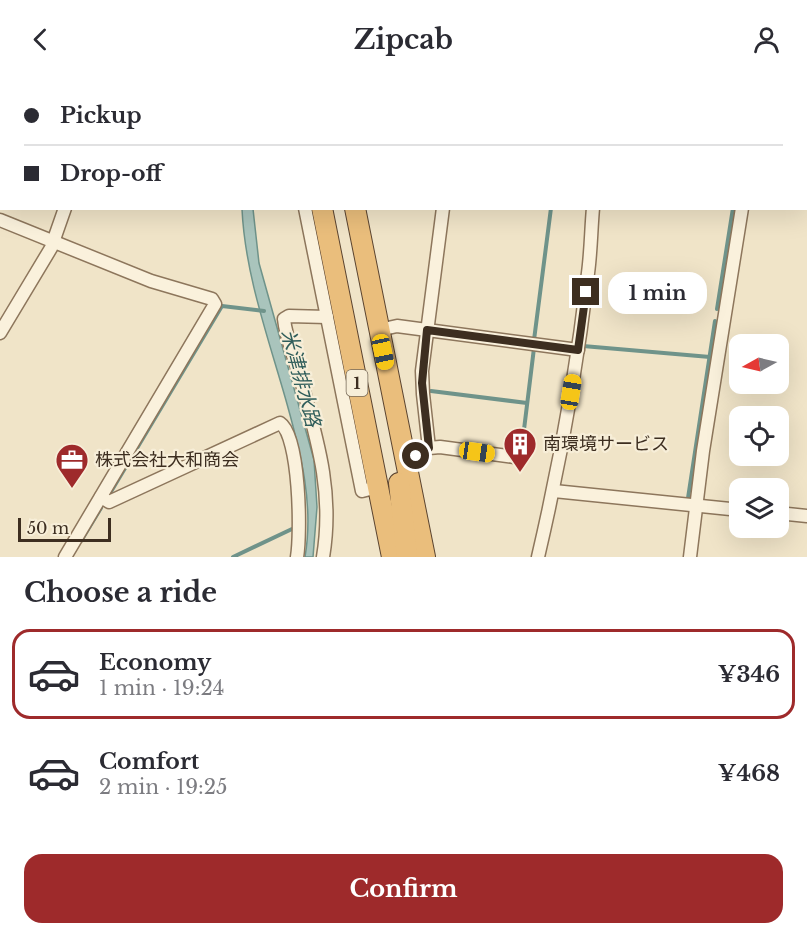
<!DOCTYPE html>
<html lang="en">
<head>
<meta charset="utf-8">
<style>
	body { margin:0; font-family:"Libre Baskerville","Noto Sans JP",serif; background:#f7f7f7; color:#2b2b33; height:100vh; display:flex; flex-direction:column; font-size:22px; white-space:nowrap }
	* { box-sizing:border-box; margin:0 }
	p { font-size:20px; color:#7c7c81 }
	.icon { flex:none; width:33px; height:33px; fill:none; stroke:currentColor; stroke-width:2; stroke-linecap:round; stroke-linejoin:round }
	.map { position:relative; height:479px; overflow:hidden }
	.sheet { display:flex; flex-direction:column; background:#fff; flex:1 }
	.sheet>* { flex:none }
	.hud { position:absolute; left:0px; top:0px; width:807px; height:132px; box-shadow:0 6px 24px #0002; display:grid; align-content:center; height:132px; padding:0 24px; background:#fff }
	.needle { width:39px; rotate:262deg }
	.controls { position:absolute; left:729px; top:256px; display:grid; gap:12px }
	.controls a { display:grid; place-items:center; width:60px; height:60px; border-radius:12px; background:#fff; box-shadow:0 6px 24px #0002; font-size:30px }
	.scale { position:absolute; left:18px; bottom:15px; width:93px; box-sizing:border-box; padding-left:6px; border:3px solid #3d2e20; border-top:0; font-size:16px; line-height:21px; white-space:nowrap; color:#3d2e20; -webkit-text-stroke:4px #f7eed8; paint-order:stroke }
	.end { position:absolute; width:27px; height:27px; margin:-14px; border:8px solid #3d2e20; background:#fff; box-shadow:0 0 0 3px #fff }
	.from { border-radius:50% }
	.bubble { position:absolute; height:42px; border-radius:18px; background:#fff; box-shadow:0 6px 24px #0002; font-size:20px; font-weight:700; line-height:42px; text-align:center }
	.car { position:absolute; width:18px; height:36px; margin:-18px -9px; border-radius:8px; box-shadow:0 0 4px 2px #0007; background:linear-gradient(#f5c518 24%,#345 0 40%,#f5c518 0 76%,#345 0 86%,#f5c518 0) }
	.hud b { display:flex; align-items:center; gap:21px; height:57px; font-size:22px }
	.hud b+b { border-top:2px solid #e1e1e2 }
	.hud i { width:15px; height:15px; background:#2b2b33 }
	ul { padding:0; list-style:none }
	li { display:flex; align-items:center; gap:18px; height:90px; margin:0 12px 9px; padding:0 12px; border:3px solid transparent; border-radius:18px }
	li div { flex:1 }
	li b { display:block; font-size:22px }
	li em { font-style:normal; font-weight:700 }
	li.selected { border-color:#9e2a2b }
	li>.icon { width:54px; height:54px; stroke-width:1.5 }
	h2 { padding:0 24px; font-size:27px; line-height:72px }
	.button { display:flex; gap:12px; margin-top:auto; padding:12px 24px }
	.button a { flex:1; height:69px; border-radius:18px; background:#9e2a2b; color:#fff; font-size:24px; font-weight:700; line-height:69px; text-align:center }
	header { display:flex; justify-content:space-between; align-items:center; height:78px; padding:0 24px; background:#fff; font-size:27px; font-weight:700 }
	.map>svg:first-child { display:block }
</style>
</head>
<body>
<header><svg class="icon" aria-label="back" viewBox="0 0 24 24"><path d="M15 5l-7 7 7 7"/></svg>Zipcab<svg class="icon" aria-label="person" viewBox="0 0 24 24"><circle cx="12" cy="8" r="4"/><path d="M4 21q1-7 8-7t8 7"/></svg></header>
<div class="map">
<svg width="807" height="479" viewBox="0 0 807 479">
	<rect width="100%" height="100%" fill="#f0e4c8"/>
	<path fill="#a9c4bc" stroke="#6f938a" stroke-width="1.5" d="M242 131H253L259 185 314 382 317 429 313 479H305C314 427 301 376 287 326 269 262 245 197 242 131Z"/>
	<g fill="none" stroke-linecap="round" stroke-linejoin="round">
		<g stroke="#6f938a" stroke-width="4">
			<path d="M753 2V0"/>
			<path d="M806 37H807"/>
			<path d="M717 231 733 130"/>
			<path d="M534 262 551 130"/>
			<path d="M583 268 710 279"/>
			<path d="M431 313 527 325"/>
			<path d="M521 376 534 270"/>
			<path d="M109 417 222 228 264 233"/>
			<path d="M688 420 715 243"/>
			<path d="M81 463 101 430"/>
			<path d="M233 479 292 451"/>
		</g>
		<defs>
			<g id="minor">
				<path d="M117 2V0"/>
				<path d="M460 2 461 0"/>
				<path d="M572 2V0"/>
				<path d="M612 2 613 0"/>
				<path d="M761 2V0"/>
				<path d="M305 130 362 413 378 409"/>
				<path d="M0 142 151 203 212 221 215 226 65 479"/>
				<path d="M379 252 397 248 578 272"/>
				<path d="M0 255 51 170 65 130"/>
				<path d="M429 370 440 369 515 379"/>
				<path d="M405 380 416 378 429 370 423 316 422 293 443 130"/>
				<path d="M554 413 740 432"/>
				<path d="M101 419 109 424 280 345C300 358 301 456 297 479"/>
				<path d="M778 435 807 438"/>
				<path d="M323 479C334 414 317 361 300 299 295 280 286 261 284 241L289 238 327 239"/>
				<path d="M538 479C560 385 577 290 588 195 591 173 591 152 593 130"/>
				<path d="M690 479 703 373 742 130"/>
			</g>
			<g id="tertiary">
				<path d="M524 0 537 2"/>
				<path d="M806 29H807"/>
			</g>
			<g id="trunk">
				<path d="M295 0V2"/>
				<path d="M328 0V2"/>
				<path d="M322 130 392 479"/>
				<path d="M355 130 425 479"/>
				<path d="M399 405 407 479"/>
			</g>
		</defs>
		<use href="#minor" stroke="#8d765c" stroke-width="15"/>
		<use href="#tertiary" stroke="#8d765c" stroke-width="18"/>
		<use href="#trunk" stroke="#5b4430" stroke-width="22"/>
		<use href="#minor" stroke="#faf1dc" stroke-width="12"/>
		<use href="#tertiary" stroke="#faf1dc" stroke-width="15"/>
		<use href="#trunk" stroke="#eabe7c" stroke-width="20"/>
	</g>
	<g fill="none" stroke-linecap="round" stroke-linejoin="round">
		<path stroke="#3d2e20" stroke-width="8" d="M416 378 429 370 422 305 427 252 578 272 586 214"/>
	</g>
	<defs>
		<symbol id="building-pin" viewBox="-11 -11 22 30"><path d="M0 17L-7.5 6A9.5 9.5 0 1 1 7.5 6Z" fill="#9e2a2b" stroke="#f7eed8"/><path d="M-4-6H4V6H1V3H-1V6H-4ZM-2.5-4.3h1.7v1.8h-1.7ZM.8-4.3h1.7v1.8H.8ZM-2.5-1h1.7V.8h-1.7ZM.8-1h1.7V.8H.8Z" fill="#fff"/></symbol>
		<symbol id="office-pin" viewBox="-11 -11 22 30"><path d="M0 17L-7.5 6A9.5 9.5 0 1 1 7.5 6Z" fill="#9e2a2b" stroke="#f7eed8"/><path d="M-6-3h4V-5.5h4V-3h4V5H-6ZM-1-4.5V-3h2v-1.5ZM-6 0V1H6V0Z" fill="#fff"/></symbol>
	</defs>
	<g fill-rule="evenodd">
		<use href="#building-pin" x="501" y="347" width="38" height="52"/>
		<use href="#office-pin" x="53" y="363" width="38" height="52"/>
	</g>
	<g text-anchor="middle" dominant-baseline="central" stroke-width="4.5" stroke-linejoin="round" paint-order="stroke">
		<rect fill="#f7eed8" stroke="#756857" stroke-width="1.5" x="346.5" y="292" width="21" height="26" rx="4.5"/>
		<g font-size="16" font-weight="bold" fill="#3d2e20">
			<text x="357" y="305">1</text>
		</g>
		<g font-size="18" fill="#3d2e20" stroke="#f7eed8" text-anchor="start">
			<text x="543" y="366">南環境サービス</text>
			<text x="95" y="382">株式会社大和商会</text>
		</g>
		<g font-size="20" font-style="italic" fill="#2f5d5a" stroke="#f7eed8">
			<text transform="translate(301 300) rotate(75)">米津排水路</text>
		</g>
	</g>
</svg>
<div class="controls">
<a><svg class="needle" viewBox="-14 -14 28 28"><path d="M0-13l5 13h-10z" fill="#e53935"/><path d="M0 13l5-13h-10z" fill="#7c7c81"/></svg></a>
<a><svg class="icon" aria-label="locate" viewBox="0 0 24 24"><circle cx="12" cy="12" r="6"/><path d="M12 2v4M12 18v4M2 12h4M18 12h4"/></svg></a>
<a><svg class="icon" aria-label="layers" viewBox="0 0 24 24"><path d="M12 4l9 5-9 5-9-5zM3 14l9 5 9-5"/></svg></a>
</div>
<div class="scale">50 m</div>
<i class="end from" style="left:416px;top:378px"></i>
<i class="end" style="left:586px;top:214px"></i>
<div class="bubble" style="left:608px;top:194px;width:99px">1 min</div>
<i class="car" style="left:383px;top:274px;rotate:168deg"></i>
<i class="car" style="left:571px;top:314px;rotate:9deg"></i>
<i class="car" style="left:477px;top:374px;rotate:98deg"></i>
<div class="hud">
<b><i class="from"></i>Pickup</b>
<b><i></i>Drop-off</b>
</div>
</div>
<section class="sheet">
<h2>Choose a ride</h2>
<ul>
<li class="selected"><svg class="icon" aria-label="car" viewBox="0 0 24 24"><path d="M5 17H2v-5l4-1 3-4h7l3 4 3 1v5h-3M9 17h6M6 11h13"/><circle cx="7" cy="17" r="2"/><circle cx="17" cy="17" r="2"/></svg><div><b>Economy</b><p>1 min · 19:24</p></div><em>¥346</em></li>
<li><svg class="icon" aria-label="car" viewBox="0 0 24 24"><path d="M5 17H2v-5l4-1 3-4h7l3 4 3 1v5h-3M9 17h6M6 11h13"/><circle cx="7" cy="17" r="2"/><circle cx="17" cy="17" r="2"/></svg><div><b>Comfort</b><p>2 min · 19:25</p></div><em>¥468</em></li>
</ul>
<div class="button"><a>Confirm</a></div>
</section>
</body>
</html>
